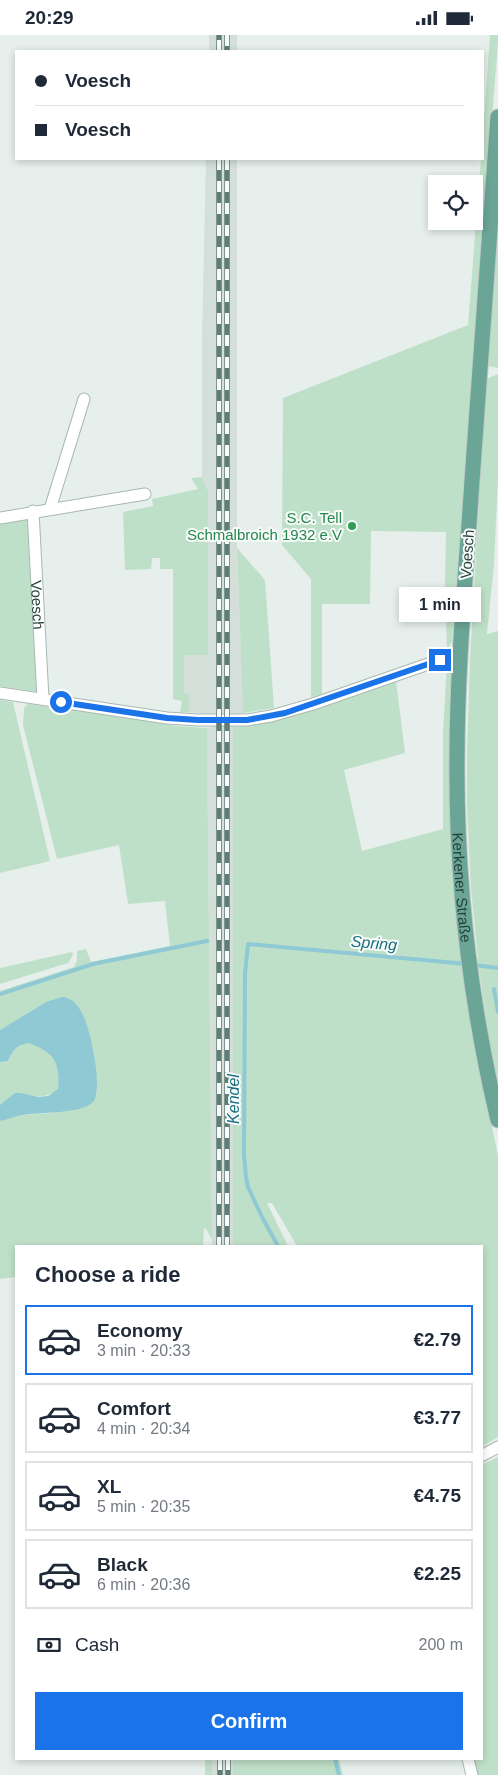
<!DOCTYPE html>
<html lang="en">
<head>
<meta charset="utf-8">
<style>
	body { margin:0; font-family:Helvetica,sans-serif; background:#f6f6f7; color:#1f2937; height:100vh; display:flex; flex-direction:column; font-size:19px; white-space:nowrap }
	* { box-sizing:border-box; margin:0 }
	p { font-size:16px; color:#747a83 }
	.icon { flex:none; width:28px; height:28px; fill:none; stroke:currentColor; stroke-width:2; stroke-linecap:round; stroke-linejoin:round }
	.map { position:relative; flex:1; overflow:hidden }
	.panel { position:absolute; left:15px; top:1210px; width:468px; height:515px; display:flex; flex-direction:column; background:#fff; border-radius:0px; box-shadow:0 2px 8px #0003 }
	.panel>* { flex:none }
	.guide { position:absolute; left:15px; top:15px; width:469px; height:110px; border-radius:0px; box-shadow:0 2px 8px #0003; display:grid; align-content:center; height:110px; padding:0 20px; background:#fff }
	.controls { position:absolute; left:428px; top:140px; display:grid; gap:10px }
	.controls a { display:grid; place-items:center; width:55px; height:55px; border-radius:0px; background:#fff; box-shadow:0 2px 8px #0003; font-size:25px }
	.end { position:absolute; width:22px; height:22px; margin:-11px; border:6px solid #1a73e8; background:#fff; box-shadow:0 0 0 2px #fff }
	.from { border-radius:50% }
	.bubble { position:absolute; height:35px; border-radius:0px; background:#fff; box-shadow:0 2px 8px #0003; font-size:16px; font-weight:700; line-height:35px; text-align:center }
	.guide b { display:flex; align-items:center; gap:18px; height:48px; font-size:19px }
	.guide b+b { border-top:1px solid #e0e1e3 }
	.guide i { width:12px; height:12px; background:#1f2937 }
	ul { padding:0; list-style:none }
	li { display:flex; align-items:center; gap:15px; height:70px; margin:0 10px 8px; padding:0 10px; border:2px solid #e0e1e3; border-radius:0px }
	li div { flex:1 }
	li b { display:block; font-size:19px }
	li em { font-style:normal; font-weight:700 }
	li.on { border-color:#1a73e8 }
	li>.icon { width:45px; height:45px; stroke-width:1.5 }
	h2 { padding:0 20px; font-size:22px; line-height:60px }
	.pay { display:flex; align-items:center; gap:12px; height:55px; padding:0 20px; font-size:19px }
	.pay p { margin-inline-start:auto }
	.action { display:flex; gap:10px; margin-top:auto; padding:10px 20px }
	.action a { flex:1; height:58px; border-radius:0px; background:#1a73e8; color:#fff; font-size:20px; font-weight:700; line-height:58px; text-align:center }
	.status { display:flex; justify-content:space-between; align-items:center; height:35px; padding:0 25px; background:#fff; direction:ltr }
	.status svg { height:14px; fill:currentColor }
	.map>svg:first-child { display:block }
</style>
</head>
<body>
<div class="status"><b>20:29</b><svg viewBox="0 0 49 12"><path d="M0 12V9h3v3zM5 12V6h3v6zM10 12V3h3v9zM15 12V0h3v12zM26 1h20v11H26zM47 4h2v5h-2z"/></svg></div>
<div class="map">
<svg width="498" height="1740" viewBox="0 0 498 1740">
	<rect width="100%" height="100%" fill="#e6efeb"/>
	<g fill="#d4dfda">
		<rect x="209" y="0" width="28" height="16"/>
		<path d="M206 124H237V513L243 678 233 679V1211H212L207 693 212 692V679L189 677 190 659H184V620H208V456L202 442V302Z"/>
		<rect x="212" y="1724" width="21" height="16"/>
	</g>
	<g fill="#bfe0c8">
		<path d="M490 0H498V6L452 607 447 614 445 548 446 497 371 496 370 569H322V659L311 662V544L282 510 283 363 468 290 481 124H482L483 98Z"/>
		<path d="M498 196V333L488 331Z"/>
		<path d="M498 339V444L494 529 487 599 498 596V1049L491 1017 479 935 464 933 477 1019 498 1121V1402L481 1412V1211H297L272 1168H267L288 1211H233V692L260 689 396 646 405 718 344 735 362 816 443 794V697L447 629 454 634 462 922 478 924 471 854 467 773V719L470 624 486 344Z"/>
		<path d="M202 442 208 456V620H184V659H190L189 677H180L182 666 173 664V534H160V523H152L151 534 125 535 123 477 153 471 152 464 198 454 191 443Z"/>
		<path d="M30 482 39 657 0 651V487Z"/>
		<path d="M237 513 265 545 274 673 243 678Z"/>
		<path d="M0 665 13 667 50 826 0 838Z"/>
		<path d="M28 669 116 680 176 691 207 693 212 1204 206 1194 204 1193 203 1211H16V1242L0 1244V1086L20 1080 51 1078 97 1059V1045L87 992 46 967 0 995V956L74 932 77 925V916L86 914 91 927 170 911 165 866 128 869 119 810 57 824 23 690 24 673Z"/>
		<path d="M72 917 73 920 68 928 0 949V933Z"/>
		<path d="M24 1008C39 1006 57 1023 59 1038 60 1043 59 1049 59 1054 43 1064 38 1062 21 1058L0 1070V1027L8 1026 12 1017Z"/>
		<path d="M498 1422V1740H478L473 1724H481V1430Z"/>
		<rect x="205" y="1724" width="7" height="16"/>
		<path d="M233 1724H339L343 1740H233Z"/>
	</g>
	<path fill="#8ec9d4" d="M62 962C71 962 78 970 82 978 90 992 104 1055 93 1067 82 1079 39 1077 22 1080 15 1081 7 1085 0 1086V1070L15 1058H21L39 1062 48 1061 58 1054C61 1028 53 1016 28 1008 17 1010 12 1016 8 1026L0 1027V995L46 967Z"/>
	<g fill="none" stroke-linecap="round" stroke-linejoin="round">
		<g stroke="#8ec9d4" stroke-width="4">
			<path d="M474 930 498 933"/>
			<path d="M494 954 498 977"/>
			<path d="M0 959 93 929 207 906"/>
			<path d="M278 1211 262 1182 248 1152 246 1142 244 1120 245 939 248 909 467 929"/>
			<path d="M335 1724 339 1740"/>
		</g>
		<defs>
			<g id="minor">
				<path d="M50 474 84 364"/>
				<path id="s1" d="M33 476 43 664"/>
				<path d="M0 483 145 459"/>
				<path d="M0 658 167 683 198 685H247L271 681 313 669 460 618"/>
				<path d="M481 1421 498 1412"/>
				<path d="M468 1724 472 1740"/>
			</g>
			<g id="primary">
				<path id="s2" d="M498 82C489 203 481 325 472 446 466 538 457 631 457 724 456 845 470 967 498 1085"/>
			</g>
		</defs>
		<use href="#minor" stroke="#a8b8b2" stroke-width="13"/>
		<use href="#primary" stroke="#c2cac8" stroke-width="17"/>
		<use href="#minor" stroke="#fff" stroke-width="11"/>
		<use href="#primary" stroke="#6aa596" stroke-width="15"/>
		<defs>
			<g id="rail">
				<path d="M227 0V16"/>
				<path d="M219 16V0"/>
				<path d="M219 124V1211"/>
				<path d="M227 124V1211"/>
				<path d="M220 1724V1740"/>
				<path d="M228 1724V1740"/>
			</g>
		</defs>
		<use href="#rail" stroke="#5f7d75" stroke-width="5.5"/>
		<use href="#rail" stroke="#f7fbf9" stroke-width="4" stroke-dasharray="11" stroke-linecap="butt"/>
	</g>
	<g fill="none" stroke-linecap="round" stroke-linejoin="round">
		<path stroke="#1a73e8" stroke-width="6" d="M61 667 167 683 198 685H247L285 678 440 625"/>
	</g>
	<circle fill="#2e9e5b" stroke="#f7fbf9" stroke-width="2" cx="352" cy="491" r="5"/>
	<g text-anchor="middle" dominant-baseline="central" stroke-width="4" stroke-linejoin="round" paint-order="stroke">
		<g font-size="15" fill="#27864d" stroke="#f7fbf9" text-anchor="end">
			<text x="342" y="482">S.C. Tell<tspan x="342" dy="17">Schmalbroich 1932 e.V</tspan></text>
		</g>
		<g font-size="15" fill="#24423a" stroke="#f7fbf9">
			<text transform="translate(467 519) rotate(-86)">Voesch</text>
			<text stroke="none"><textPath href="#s1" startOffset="94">Voesch</textPath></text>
			<text stroke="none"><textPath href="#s2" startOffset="772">Kerkener Straße</textPath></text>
		</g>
		<g font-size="16" font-style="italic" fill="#1c6f80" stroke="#f7fbf9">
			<text transform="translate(374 908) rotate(5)">Spring</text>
			<text transform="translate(233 1064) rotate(-90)">Kendel</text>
		</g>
	</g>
</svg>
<div class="controls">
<a><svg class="icon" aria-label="locate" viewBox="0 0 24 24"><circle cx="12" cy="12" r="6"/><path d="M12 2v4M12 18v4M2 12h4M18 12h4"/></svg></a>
</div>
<i class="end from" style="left:61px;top:667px"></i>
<i class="end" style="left:440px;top:625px"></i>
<div class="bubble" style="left:399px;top:552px;width:82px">1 min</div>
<div class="guide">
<b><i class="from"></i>Voesch</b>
<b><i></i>Voesch</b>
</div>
<section class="panel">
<h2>Choose a ride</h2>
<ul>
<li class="on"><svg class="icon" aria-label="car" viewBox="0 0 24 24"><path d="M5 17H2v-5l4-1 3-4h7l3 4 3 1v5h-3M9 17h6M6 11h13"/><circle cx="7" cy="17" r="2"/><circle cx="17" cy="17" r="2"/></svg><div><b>Economy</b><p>3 min · 20:33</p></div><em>€2.79</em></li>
<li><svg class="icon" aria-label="car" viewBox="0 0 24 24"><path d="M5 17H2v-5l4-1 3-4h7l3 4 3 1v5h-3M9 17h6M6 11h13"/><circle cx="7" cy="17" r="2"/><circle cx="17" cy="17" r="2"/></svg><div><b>Comfort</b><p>4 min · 20:34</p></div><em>€3.77</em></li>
<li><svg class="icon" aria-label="car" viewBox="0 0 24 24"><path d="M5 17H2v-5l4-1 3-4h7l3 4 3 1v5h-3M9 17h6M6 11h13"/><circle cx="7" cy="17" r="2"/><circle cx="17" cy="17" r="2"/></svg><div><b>XL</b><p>5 min · 20:35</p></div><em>€4.75</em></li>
<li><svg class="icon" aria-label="car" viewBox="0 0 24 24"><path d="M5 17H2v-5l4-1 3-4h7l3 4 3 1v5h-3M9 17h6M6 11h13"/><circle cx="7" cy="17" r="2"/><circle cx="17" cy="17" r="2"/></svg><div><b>Black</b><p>6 min · 20:36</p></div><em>€2.25</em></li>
</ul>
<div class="pay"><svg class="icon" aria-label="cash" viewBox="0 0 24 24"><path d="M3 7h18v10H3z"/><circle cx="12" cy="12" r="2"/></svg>Cash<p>200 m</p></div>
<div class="action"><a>Confirm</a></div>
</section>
</div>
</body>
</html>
